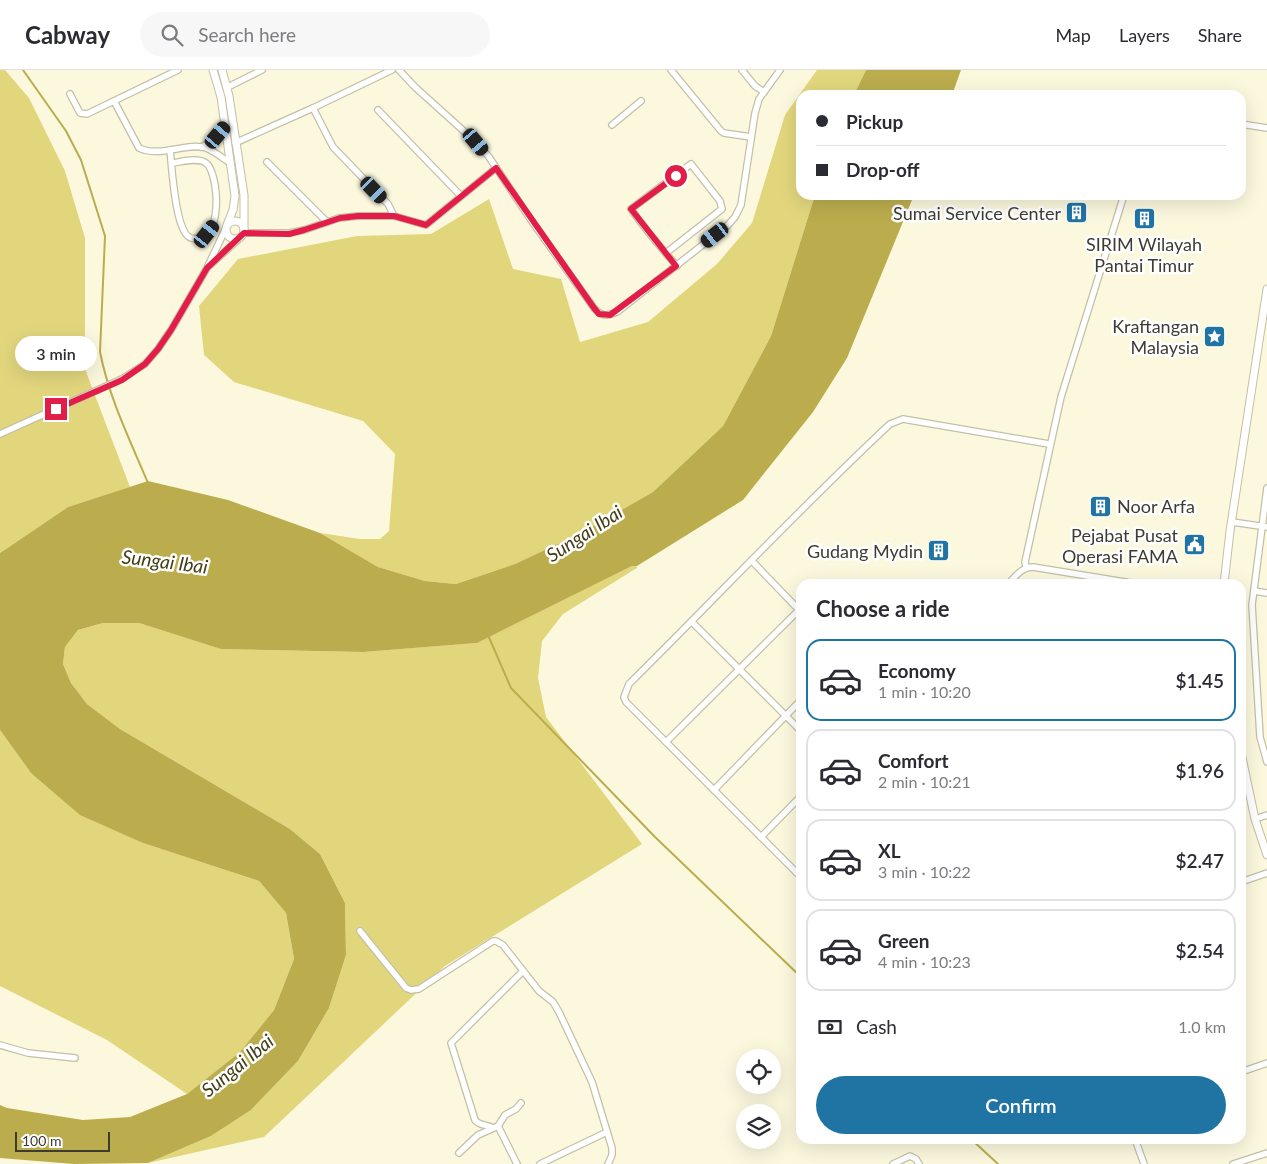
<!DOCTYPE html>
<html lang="en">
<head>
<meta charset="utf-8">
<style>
	body { margin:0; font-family:Lato,sans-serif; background:#f7f7f7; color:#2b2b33; height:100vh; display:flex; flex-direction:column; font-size:19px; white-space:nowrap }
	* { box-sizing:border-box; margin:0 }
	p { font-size:16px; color:#7c7c81 }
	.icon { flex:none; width:28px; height:28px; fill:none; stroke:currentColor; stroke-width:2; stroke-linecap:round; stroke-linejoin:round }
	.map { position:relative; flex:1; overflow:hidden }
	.drawer { position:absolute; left:796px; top:509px; width:450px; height:565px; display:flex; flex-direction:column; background:#fff; border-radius:15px; box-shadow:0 5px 20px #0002 }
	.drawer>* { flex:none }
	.top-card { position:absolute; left:796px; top:20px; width:450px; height:110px; border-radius:15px; box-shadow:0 5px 20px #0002; display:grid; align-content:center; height:110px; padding:0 20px; background:#fff }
	.fabs { position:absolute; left:736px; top:979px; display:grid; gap:10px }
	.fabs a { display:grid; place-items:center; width:45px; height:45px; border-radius:50%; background:#fff; box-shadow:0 5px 20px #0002; font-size:25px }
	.scale { position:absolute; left:15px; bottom:12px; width:95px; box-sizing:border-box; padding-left:5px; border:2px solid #3e3c32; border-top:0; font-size:14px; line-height:18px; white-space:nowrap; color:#3e3c32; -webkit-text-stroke:4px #fff; paint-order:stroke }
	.end { position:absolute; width:22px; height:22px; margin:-11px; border:6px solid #e11d48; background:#fff; box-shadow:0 0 0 2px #fff }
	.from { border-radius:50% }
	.bubble { position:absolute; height:35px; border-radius:18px; background:#fff; box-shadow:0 5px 20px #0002; font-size:16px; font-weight:600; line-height:35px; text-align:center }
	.car { position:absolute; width:15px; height:30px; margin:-15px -8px; border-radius:6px; box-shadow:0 0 4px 1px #0007; background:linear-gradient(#222 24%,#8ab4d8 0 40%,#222 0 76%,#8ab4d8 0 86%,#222 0) }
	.top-card b { display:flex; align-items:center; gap:18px; height:48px; font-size:19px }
	.top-card b+b { border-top:1px solid #e1e1e2 }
	.top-card i { width:12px; height:12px; background:#2b2b33 }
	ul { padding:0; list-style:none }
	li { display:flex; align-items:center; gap:15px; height:82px; margin:0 10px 8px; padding:0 10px; border:2px solid #e1e1e2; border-radius:15px }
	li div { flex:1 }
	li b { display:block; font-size:19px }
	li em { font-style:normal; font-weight:600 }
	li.current { border-color:#2074a4 }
	li>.icon { width:45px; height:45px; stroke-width:1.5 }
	h2 { padding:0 20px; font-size:22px; line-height:60px }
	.pay { display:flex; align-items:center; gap:12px; height:55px; padding:0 20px; font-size:19px }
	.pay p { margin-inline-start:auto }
	.primary-button { display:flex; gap:10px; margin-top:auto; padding:10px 20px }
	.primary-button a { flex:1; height:58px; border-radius:30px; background:#2074a4; color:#fff; font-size:20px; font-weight:600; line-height:58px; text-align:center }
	header { display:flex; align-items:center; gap:30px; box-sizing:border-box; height:70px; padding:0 25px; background:#fff; border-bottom:1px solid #e1e1e2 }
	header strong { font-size:24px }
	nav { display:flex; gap:28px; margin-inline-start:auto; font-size:18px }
	.search { width:350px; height:45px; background:#f7f7f7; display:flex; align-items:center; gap:12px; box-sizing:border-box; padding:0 18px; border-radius:28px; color:#7c7c81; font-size:19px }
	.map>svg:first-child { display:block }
</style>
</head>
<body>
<header>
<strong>Cabway</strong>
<div class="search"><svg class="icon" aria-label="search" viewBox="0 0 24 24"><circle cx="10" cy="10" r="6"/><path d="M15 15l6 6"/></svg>Search here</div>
<nav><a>Map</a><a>Layers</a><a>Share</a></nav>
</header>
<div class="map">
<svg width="1267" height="1094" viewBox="0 0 1267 1094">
	<rect width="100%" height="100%" fill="#fbf8de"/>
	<g fill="#e2d67d">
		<path d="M0 0H5L29 28 65 101 85 168V299L130 417 68 437 0 483Z"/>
		<path d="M817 0H866L854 25H801V125H815L771 266 723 356 653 422 583 462 515 494 456 514 425 511 378 497 320 463 360 469H380L389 461 395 384 363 351 234 312 204 285 199 236 238 189 357 166 431 164 489 129 513 199 561 209 580 272 648 252 717 194 752 153 785 45Z"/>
		<path d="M636 495 637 498 632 501 563 544 542 571 538 608 546 647 642 774 445 896 264 1067 148 1093 211 1066 251 1040 298 991 329 938 346 885 345 833 320 784 290 759 120 659 87 634 71 613 63 594 65 577 78 560 103 553H139L222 579 363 582 476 573 632 496Z"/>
		<path d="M0 660 31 703 143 773 259 811 286 843 294 889 274 940 240 982 187 1024 107 970 0 916Z"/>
	</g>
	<g fill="#bbad4d">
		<path d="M866 0H961L952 25H854Z"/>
		<path d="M815 125H914L847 288 813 342 743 430 637 496H632L477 573 363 582 221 579 139 553H103L78 560 65 577 63 594 71 613 87 634 120 659 290 759 320 784 345 833 346 885 329 938 298 991 251 1040 211 1066 148 1093 74 1094 0 1088V1035L7 1038 83 1050 130 1047 187 1024 240 982 274 940 294 889 286 843 259 811 143 773 80 745 31 703 0 660V483L68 437 148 411 228 430 320 463 378 497 425 511 456 514 515 494 583 462 653 422 723 356 771 266Z"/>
	</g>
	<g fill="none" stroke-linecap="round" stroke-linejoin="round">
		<g stroke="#bbad4d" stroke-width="2">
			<path d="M23 0 66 61 81 90 105 166 100 282C109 328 130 370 148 413"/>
			<path d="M488 565 511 618 655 767 801 907"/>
			<path d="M971 1069 998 1094"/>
		</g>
		<defs>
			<g id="minor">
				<path d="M399 0 416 18 476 72 489 87 533 153 594 238C602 247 607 246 617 242L728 155 735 147 741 135 755 43 759 29 780 0"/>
				<path d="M671 0 721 61 724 63 751 67"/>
				<path d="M742 0 755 16 764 22"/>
				<path d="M228 17 262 0"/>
				<path d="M70 24 80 43 87 44 178 0"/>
				<path d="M114 31 139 78C159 88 187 72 206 78 214 81 223 88 230 93"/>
				<path d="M313 38 333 77 388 134 394 146"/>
				<path d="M378 40 461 126"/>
				<path d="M1241 54 1267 58"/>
				<path d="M612 55 641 31"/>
				<path d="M235 73 313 38 392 0"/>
				<path d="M201 77 210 73 225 56"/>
				<path d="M170 80C172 97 175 163 191 168 225 177 219 102 206 93 197 87 181 92 172 93"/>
				<path d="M267 92 327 152"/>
				<path d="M244 163H289L304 160 339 148 358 146H394L426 155 496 98"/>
				<path d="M666 183 722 139 720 131 691 94 631 139C645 159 661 178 677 196"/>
				<path d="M210 195 240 168"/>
				<path d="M0 364 122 309 145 294 158 279 171 260 207 198 226 158"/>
				<path d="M1267 418 1252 535 1260 667 1267 692"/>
				<path d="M1232 452 1267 457"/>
				<path d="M752 491 801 542"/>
				<path d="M1026 497 1025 492 1061 327 1124 125"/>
				<path d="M1008 514C1016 506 1022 497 1033 497L1137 514"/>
				<path d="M1254 521 1267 523"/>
				<path d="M692 552 801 661"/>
				<path d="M666 672 799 540"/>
				<path d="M714 720 801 630"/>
				<path d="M1255 749 1267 745"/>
				<path d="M761 767 801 726"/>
				<path d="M801 807 626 632 624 627 629 614C716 528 800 438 890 354L903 349 1049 374"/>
				<path d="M1241 812 1267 803"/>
				<path d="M360 861 406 918 411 920 419 919 493 871H496L503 875 539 921 553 932 559 942 592 1012 612 1078V1085L608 1094"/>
				<path d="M0 975 28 983 75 988"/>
				<path d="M1241 1002 1267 993"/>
				<path d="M498 1056 517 1094"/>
				<path d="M493 1058C487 1054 479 1056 475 1050L451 973 523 901"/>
				<path d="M1135 1069 1144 1094"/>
				<path d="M459 1083 478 1065 498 1056 505 1045 516 1039 521 1033"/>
				<path d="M540 1094 607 1062"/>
				<path d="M893 1094 910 1086 916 1089 919 1094"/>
				<path d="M1233 1094 1267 1083"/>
			</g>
			<g id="tertiary">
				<path d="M213 0 221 27 235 126 233 140 227 155"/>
				<path d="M222 0 229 26 244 125V160"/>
				<circle cx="235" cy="160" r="9"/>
				<path d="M1224 514 1230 461 1267 219"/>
				<path d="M1241 683 1255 749 1267 785"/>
			</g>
		</defs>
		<use href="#minor" stroke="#c3c0a7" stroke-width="8"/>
		<use href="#tertiary" stroke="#c3c0a7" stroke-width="9"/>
		<use href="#minor" stroke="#fff" stroke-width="5.5"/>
		<use href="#tertiary" stroke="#fff" stroke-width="7"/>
	</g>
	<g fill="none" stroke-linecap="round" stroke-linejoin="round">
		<path stroke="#e11d48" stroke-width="6" d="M56 339 122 310 145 294 158 279 171 260 207 198 244 163 289 164 304 160 340 148 358 146H394L426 155 496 98 594 238 599 244 610 245 676 196 631 139 676 106"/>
	</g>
	<defs>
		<symbol id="building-square" viewBox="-11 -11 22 22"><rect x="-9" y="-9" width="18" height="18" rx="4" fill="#2074a4" stroke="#fff"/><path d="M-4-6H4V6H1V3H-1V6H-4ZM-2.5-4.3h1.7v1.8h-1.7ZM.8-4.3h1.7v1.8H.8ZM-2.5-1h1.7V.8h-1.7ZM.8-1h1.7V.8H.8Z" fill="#fff"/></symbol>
		<symbol id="sight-square" viewBox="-11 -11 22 22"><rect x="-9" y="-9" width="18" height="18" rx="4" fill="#2074a4" stroke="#fff"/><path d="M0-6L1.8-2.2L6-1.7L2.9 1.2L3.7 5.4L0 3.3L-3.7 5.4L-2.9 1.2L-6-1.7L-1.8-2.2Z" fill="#fff"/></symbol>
		<symbol id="civic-square" viewBox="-11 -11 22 22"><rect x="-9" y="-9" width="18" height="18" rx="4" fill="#2074a4" stroke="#fff"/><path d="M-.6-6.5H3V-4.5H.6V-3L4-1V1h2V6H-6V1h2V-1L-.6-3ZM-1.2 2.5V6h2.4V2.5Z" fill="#fff"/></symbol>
	</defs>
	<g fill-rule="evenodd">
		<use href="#building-square" x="1064" y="130" width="25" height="25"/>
		<use href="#building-square" x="1132" y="136" width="25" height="25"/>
		<use href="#sight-square" x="1202" y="254" width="25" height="25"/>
		<use href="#building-square" x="1088" y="424" width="25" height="25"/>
		<use href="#civic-square" x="1182" y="462" width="25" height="25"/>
		<use href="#building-square" x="926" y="468" width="25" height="25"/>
	</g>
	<g text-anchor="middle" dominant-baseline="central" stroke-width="5" stroke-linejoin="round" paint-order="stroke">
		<g font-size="18" fill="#3e3c32" stroke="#fff" text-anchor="end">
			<text x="1061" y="143">Sumai Service Center</text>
			<text x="1144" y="174" text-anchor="middle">SIRIM Wilayah<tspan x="1144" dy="21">Pantai Timur</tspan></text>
			<text x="1199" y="256">Kraftangan<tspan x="1199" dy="21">Malaysia</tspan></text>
			<text x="1117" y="436" text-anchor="start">Noor Arfa</text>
			<text x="1178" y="465">Pejabat Pusat<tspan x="1178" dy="21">Operasi FAMA</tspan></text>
			<text x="923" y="481">Gudang Mydin</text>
		</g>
		<g font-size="19" font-style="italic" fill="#433d14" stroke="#fff">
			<text transform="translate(584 463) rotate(-33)">Sungai Ibai</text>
			<text transform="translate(165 491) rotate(7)">Sungai Ibai</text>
			<text transform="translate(237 995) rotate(-39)">Sungai Ibai</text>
		</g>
	</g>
</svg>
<div class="fabs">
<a><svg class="icon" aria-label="locate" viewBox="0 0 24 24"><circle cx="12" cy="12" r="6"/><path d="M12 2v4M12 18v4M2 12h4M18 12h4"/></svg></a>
<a><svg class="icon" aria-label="layers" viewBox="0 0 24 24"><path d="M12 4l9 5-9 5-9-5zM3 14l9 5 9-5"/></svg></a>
</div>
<div class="scale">100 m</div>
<i class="end from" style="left:676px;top:106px"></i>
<i class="end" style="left:56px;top:339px"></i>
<div class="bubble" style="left:15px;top:266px;width:82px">3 min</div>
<i class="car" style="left:218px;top:65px;rotate:40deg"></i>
<i class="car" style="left:476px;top:72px;rotate:140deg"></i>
<i class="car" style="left:374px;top:120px;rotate:136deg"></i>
<i class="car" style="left:207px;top:164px;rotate:38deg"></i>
<i class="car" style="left:715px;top:165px;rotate:232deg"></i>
<div class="top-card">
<b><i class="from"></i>Pickup</b>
<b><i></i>Drop-off</b>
</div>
<section class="drawer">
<h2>Choose a ride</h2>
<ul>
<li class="current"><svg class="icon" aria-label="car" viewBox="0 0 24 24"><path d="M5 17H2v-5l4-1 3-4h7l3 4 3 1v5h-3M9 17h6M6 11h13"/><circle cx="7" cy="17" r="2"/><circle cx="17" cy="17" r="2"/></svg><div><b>Economy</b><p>1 min · 10:20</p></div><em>$1.45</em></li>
<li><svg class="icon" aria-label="car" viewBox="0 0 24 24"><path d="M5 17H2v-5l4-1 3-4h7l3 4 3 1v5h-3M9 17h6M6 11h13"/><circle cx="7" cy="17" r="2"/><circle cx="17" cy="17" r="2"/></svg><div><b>Comfort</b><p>2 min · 10:21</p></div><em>$1.96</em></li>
<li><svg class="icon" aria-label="car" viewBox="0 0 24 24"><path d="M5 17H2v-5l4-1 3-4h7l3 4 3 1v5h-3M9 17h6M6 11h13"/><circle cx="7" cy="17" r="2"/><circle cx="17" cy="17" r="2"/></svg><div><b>XL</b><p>3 min · 10:22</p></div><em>$2.47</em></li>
<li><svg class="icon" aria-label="car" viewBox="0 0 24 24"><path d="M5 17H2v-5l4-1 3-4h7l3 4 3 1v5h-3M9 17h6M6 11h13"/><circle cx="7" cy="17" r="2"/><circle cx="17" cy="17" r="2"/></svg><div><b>Green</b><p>4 min · 10:23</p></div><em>$2.54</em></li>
</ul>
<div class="pay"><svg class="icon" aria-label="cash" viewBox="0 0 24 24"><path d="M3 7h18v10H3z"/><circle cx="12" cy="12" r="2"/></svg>Cash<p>1.0 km</p></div>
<div class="primary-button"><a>Confirm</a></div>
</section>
</div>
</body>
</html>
